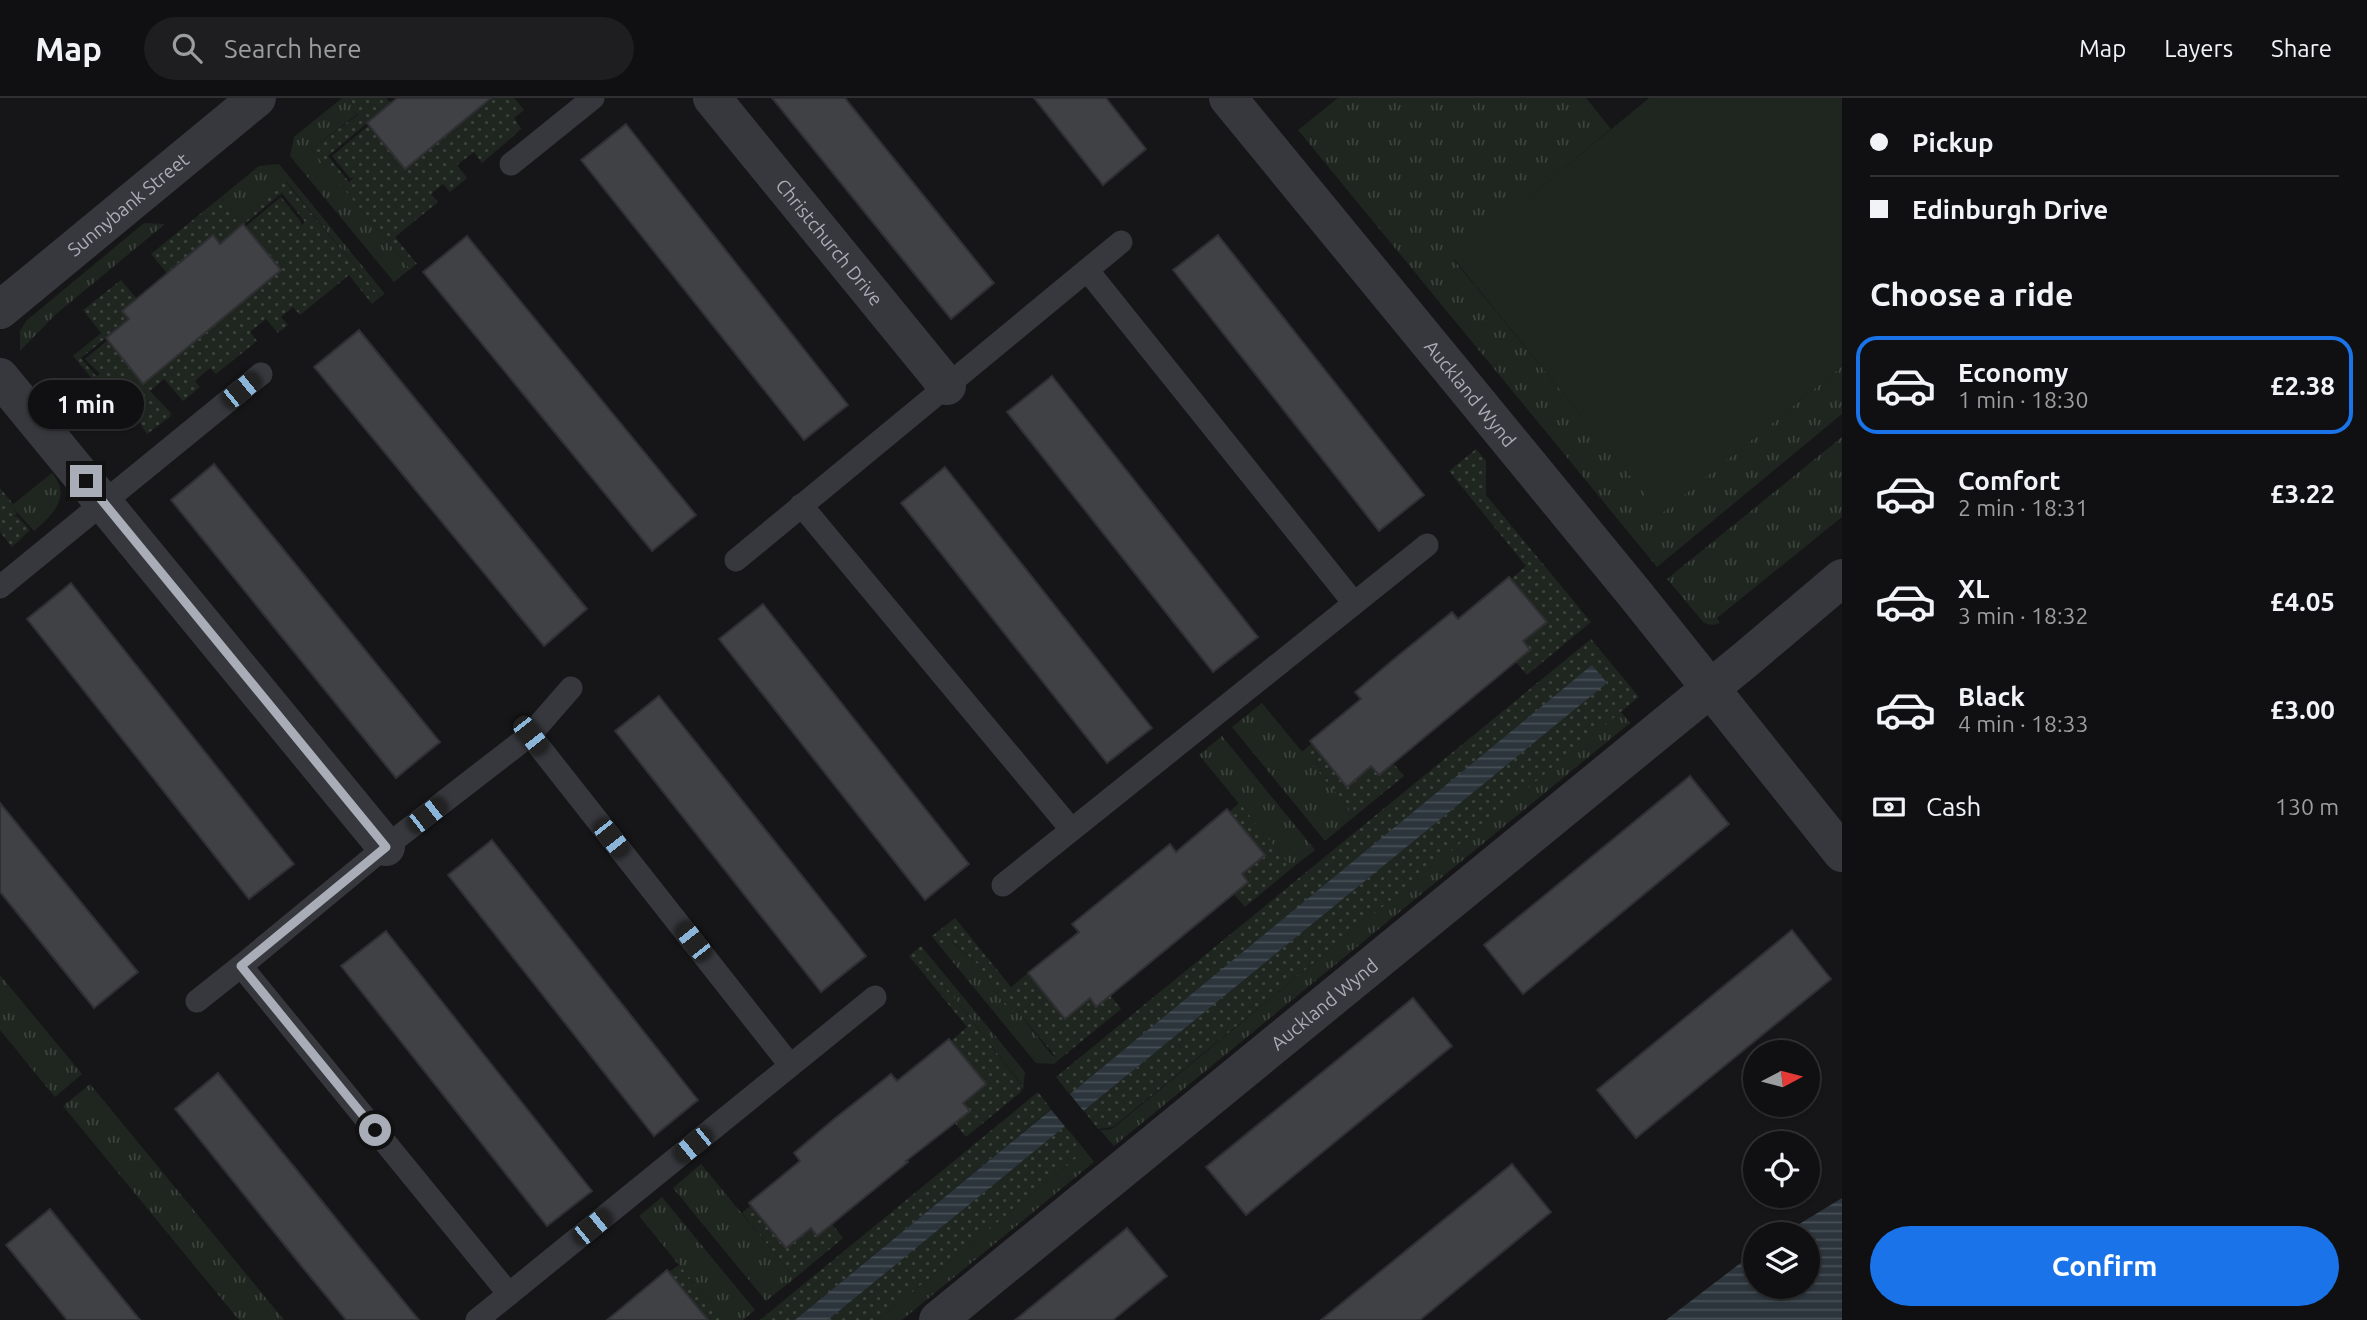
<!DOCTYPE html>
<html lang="en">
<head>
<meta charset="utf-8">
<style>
	body { margin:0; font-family:Ubuntu,sans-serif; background:#1e1e20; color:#f1f3f6; height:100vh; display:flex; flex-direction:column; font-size:26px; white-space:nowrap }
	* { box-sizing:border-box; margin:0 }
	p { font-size:23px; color:#9c9d9f }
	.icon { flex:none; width:38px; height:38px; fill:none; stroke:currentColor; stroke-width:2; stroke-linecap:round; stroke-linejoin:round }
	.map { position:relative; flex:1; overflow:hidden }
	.sheet { display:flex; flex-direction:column; background:#101012; width:525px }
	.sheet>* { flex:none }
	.banner { display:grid; align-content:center; height:154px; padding:0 28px; background:#101012 }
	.needle { width:46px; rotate:83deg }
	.buttons { position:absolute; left:1743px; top:942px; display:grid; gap:14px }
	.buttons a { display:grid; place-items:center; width:77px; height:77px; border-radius:50%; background:#101012; box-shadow:0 2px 5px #0004,0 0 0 2px #303032; font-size:35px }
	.end { position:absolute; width:32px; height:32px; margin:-16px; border:9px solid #a8adb8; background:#111; box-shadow:0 0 0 4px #111 }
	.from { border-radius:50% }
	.bubble { position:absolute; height:49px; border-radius:24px; background:#101012; box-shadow:0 2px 5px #0004,0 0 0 2px #303032; font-size:23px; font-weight:700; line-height:49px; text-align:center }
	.car { position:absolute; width:21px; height:42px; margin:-21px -10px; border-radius:9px; box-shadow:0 0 5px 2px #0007; background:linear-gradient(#222 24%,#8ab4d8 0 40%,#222 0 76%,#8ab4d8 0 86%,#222 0) }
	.banner b { display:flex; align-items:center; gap:24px; height:66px; font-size:26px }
	.banner b+b { border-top:2px solid #303032 }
	.banner i { width:18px; height:18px; background:#f1f3f6 }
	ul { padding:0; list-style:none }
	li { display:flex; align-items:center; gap:21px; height:98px; margin:0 14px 10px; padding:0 14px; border:4px solid transparent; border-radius:21px }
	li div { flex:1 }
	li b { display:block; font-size:26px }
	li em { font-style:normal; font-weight:700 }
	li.on { border-color:#1a73e8 }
	li>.icon { width:63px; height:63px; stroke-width:1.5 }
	h2 { padding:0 28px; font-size:32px; line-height:84px }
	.pay { display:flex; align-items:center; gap:18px; height:77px; padding:0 28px; font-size:26px }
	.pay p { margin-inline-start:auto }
	.cta { display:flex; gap:14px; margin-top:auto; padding:14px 28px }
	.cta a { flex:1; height:80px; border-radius:42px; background:#1a73e8; color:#fff; font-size:28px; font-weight:700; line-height:80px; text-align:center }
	header { display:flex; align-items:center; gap:42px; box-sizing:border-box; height:98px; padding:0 35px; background:#101012; border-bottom:2px solid #303032 }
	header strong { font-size:33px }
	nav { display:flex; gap:38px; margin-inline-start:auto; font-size:24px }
	.search { width:490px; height:63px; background:#1e1e20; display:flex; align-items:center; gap:18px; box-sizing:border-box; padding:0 24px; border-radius:38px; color:#9c9d9f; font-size:26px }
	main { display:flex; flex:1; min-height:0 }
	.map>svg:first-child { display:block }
</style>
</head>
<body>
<header>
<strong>Map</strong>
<div class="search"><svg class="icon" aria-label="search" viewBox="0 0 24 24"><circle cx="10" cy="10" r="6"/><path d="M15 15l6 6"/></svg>Search here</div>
<nav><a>Map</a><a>Layers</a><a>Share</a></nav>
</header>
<main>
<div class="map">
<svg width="1842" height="1222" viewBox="0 0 1842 1222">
	<defs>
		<pattern id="grass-tufts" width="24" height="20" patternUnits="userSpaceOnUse" patternTransform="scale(1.75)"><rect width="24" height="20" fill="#1e261f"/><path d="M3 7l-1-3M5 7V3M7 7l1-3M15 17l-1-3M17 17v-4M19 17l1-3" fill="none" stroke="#3c433d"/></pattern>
		<pattern id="park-dots" width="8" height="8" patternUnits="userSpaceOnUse" patternTransform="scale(1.75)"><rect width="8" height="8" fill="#1e261f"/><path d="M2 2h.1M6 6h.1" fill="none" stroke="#3c433d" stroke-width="1.8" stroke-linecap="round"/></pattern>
		<pattern id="water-rules" width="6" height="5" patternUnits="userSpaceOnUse" patternTransform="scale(1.75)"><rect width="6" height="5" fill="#2c353c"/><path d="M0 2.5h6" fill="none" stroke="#485056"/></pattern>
	</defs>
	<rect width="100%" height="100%" fill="#161618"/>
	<g fill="url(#grass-tufts)">
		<path d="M342 0H347L359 15 311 51 410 171 394 184 290 58 294 39Z"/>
		<path d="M1338 0H1586L1611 31 1454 162 1661 415 1842 268V316L1657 469 1298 32Z"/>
		<path d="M279 66 385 196 380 199 286 83 239 121 221 99 259 68Z"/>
		<path d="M144 125 165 126 55 217 20 253V233L26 223Z"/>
		<path d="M1842 339V419L1717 520 1720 525 1713 527 1704 525 1667 481Z"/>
		<path d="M52 375C72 398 53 417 34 433L11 408Z"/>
		<path d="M1262 605 1355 718 1325 743 1232 629Z"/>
		<path d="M1620 613 1630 625 1114 1048 1100 1032 1112 1031Z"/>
		<path d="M1222 638 1315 752 1292 770 1199 657Z"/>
		<path d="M951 843 980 868 1004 906 1019 915 1052 957 1060 961 1054 966 1036 965 938 846Z"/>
		<path d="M926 854 1025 974 1023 992 1021 986 927 864 925 860Z"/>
		<path d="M0 877 82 976 55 999 0 932Z"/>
		<path d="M90 986 284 1222H239L63 1008Z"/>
		<path d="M1080 1046 1094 1064 902 1222H878L1076 1060Z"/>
		<path d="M701 1066 795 1180 766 1203 673 1090Z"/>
		<path d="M662 1099 755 1212 743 1222H724L639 1118Z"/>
	</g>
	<g fill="url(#park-dots)">
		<path d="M347 0H386L391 5 328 58 349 84 353 80H350L332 58 369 27 405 71 491 0H514L524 12 514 20 521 30 517 35 482 65 474 54 457 67 467 80 450 94 443 86 431 96 438 104 395 139 417 166 410 171 311 51 359 16Z"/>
		<path d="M285 83 380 199 372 206 349 177 300 217 293 209 281 219 288 227 278 235 266 221 250 234 257 243 216 276 210 270 195 283 200 289 183 303 164 281 150 293 171 315 170 319 147 336 136 319H128L96 281 94 283 73 258 101 235 83 212 121 182 137 201 122 212 129 221 81 260 96 278 100 276 85 261 108 242 144 286 281 172 245 129 281 99 301 124V127L305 124 282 95 174 184 151 156 221 99 239 121Z"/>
		<path d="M1476 351 1486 363V397L1591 524 1527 577 1515 563 1529 551 1523 543 1546 524 1511 481 1526 468 1449 373Z"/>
		<path d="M0 390 13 406 12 408 17 416 14 418 18 419 30 432 12 449 0 434Z"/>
		<path d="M1591 541 1639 599 1113 1029 1098 1031 1084 1013 1606 585 1593 568 1070 997 1056 979Z"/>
		<path d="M1312 645 1347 689 1371 668 1392 664 1404 678 1355 718 1302 654Z"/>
		<path d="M1239 705 1292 770 1245 809 1233 795 1242 776 1265 756 1229 714Z"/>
		<path d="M955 820 1011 889 1028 875 1065 921 1090 900 1096 908 1110 897 1121 911 1060 961 1057 960 1019 915 1011 912 1004 906 980 868 953 844 938 846 932 838Z"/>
		<path d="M921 848 926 854 925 860 927 864 1022 988 1021 994 966 1039 954 1024 963 1005 986 986 951 943 967 929 909 858Z"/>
		<path d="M1038 994 1051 1011 795 1222H760Z"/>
		<path d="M1065 1028 1080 1046 1076 1060 878 1222H828Z"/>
		<path d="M751 1107 786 1150 811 1130 818 1137 832 1126 843 1140 795 1180 742 1115Z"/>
		<path d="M679 1167 724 1222H699L704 1217 669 1174Z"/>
	</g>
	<path fill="#1e261f" d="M1649 0H1842V268L1661 416 1454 161Z"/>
	<g fill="url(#water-rules)">
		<path d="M1592 567 1607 585 828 1222H795Z"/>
		<path d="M1842 1100V1222H1666L1755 1154V1188H1808V1136H1783Z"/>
	</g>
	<path fill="#161618" d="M1068 994 1086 1016 1067 1031 1049 1009Z"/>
	<g fill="#404145" stroke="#303034" stroke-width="2">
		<path d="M397 0H491L405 71 367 25Z"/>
		<path d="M772 0H845L994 185 951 221Z"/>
		<path d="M1034 0H1106L1146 51 1103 87Z"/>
		<path d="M626 26 848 307 804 342 581 62Z"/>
		<path d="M243 126 281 172 143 286 106 240 129 221 122 213 213 137 220 146Z"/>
		<path d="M1218 137 1424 397 1379 433 1173 172Z"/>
		<path d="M467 138 696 417 652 453 423 174Z"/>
		<path d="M359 232 587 511 544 548 314 269Z"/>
		<path d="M1052 278 1258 539 1213 574 1007 314Z"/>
		<path d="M214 366 440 644 396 680 171 402Z"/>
		<path d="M945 369 1152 630 1107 665 901 405Z"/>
		<path d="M1509 479 1547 524 1523 543 1530 552 1379 677 1371 668 1347 689 1310 643 1361 601 1355 594 1394 561 1452 514 1458 521Z"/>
		<path d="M71 485 294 766 249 801 27 521Z"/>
		<path d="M763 506 969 766 925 802 719 541Z"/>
		<path d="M659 598 866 858 821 894 615 633Z"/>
		<path d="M1690 678 1729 726 1523 896 1484 847Z"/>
		<path d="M0 705 138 874 94 910 0 794Z"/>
		<path d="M1227 711 1265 757 1242 776 1248 784 1096 909 1090 900 1065 921 1028 875 1079 834 1072 826 1170 746 1176 754Z"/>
		<path d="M492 742 698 1002 654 1038 448 777Z"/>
		<path d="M1792 832 1831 881 1636 1040 1597 992Z"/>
		<path d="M386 833 592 1093 547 1128 341 868Z"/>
		<path d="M1413 900 1452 948 1246 1117 1206 1069Z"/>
		<path d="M949 941 986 986 963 1005 970 1013 906 1063 908 1064 817 1138 811 1130 786 1150 749 1105 800 1063 794 1055 834 1021 891 976 897 983Z"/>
		<path d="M218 975 373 1166 419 1222H346L303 1170 175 1011Z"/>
		<path d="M1512 1066 1551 1114 1420 1222H1321Z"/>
		<path d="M50 1111 75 1142 140 1222H67L6 1147Z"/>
		<path d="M1127 1130 1167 1178 1113 1222H1015Z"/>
		<path d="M667 1172 708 1222H607Z"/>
	</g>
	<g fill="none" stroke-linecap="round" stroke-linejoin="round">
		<g stroke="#37383d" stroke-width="23">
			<path d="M511 66 593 0"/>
			<path d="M1088 173 1354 505"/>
			<path d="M801 407 1071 731"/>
			<path d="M736 462 1121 144"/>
			<path d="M0 489 261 276"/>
			<path d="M530 637 571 590"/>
			<path d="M1003 787 1427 447"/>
			<path d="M197 903 241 868"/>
			<path d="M509 1196 241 868 384 750 530 637 790 967"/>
			<path d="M477 1222 875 899"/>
		</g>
		<g stroke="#37383d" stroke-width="38">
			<path id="s1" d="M712 0 947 288"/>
			<path id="s2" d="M1228 0 1635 496 1842 755"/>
			<path id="s3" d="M0 212 257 0"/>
			<path d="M0 279 386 749"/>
			<path id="s4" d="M938 1222 1745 562 1842 480"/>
		</g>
	</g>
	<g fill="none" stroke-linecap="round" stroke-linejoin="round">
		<path stroke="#a8adb8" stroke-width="9" d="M86 383 386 749 241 868 375 1032"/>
	</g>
	<g text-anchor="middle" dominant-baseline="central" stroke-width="5" stroke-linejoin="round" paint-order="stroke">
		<g font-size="19" fill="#a8adb8" stroke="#111113">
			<text stroke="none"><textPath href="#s3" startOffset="166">Sunnybank Street</textPath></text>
			<text stroke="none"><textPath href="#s1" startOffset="186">Christchurch Drive</textPath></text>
			<text stroke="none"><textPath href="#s2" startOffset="382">Auckland Wynd</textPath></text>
			<text stroke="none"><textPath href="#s4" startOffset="499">Auckland Wynd</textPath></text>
		</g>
	</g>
</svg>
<div class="buttons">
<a><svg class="needle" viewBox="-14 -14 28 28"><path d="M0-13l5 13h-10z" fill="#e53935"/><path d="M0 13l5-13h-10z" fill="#9c9d9f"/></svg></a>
<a><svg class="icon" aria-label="locate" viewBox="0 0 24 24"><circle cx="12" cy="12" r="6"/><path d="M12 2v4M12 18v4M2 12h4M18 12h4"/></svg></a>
<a><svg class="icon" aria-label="layers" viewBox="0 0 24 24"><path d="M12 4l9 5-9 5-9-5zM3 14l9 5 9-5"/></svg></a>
</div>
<i class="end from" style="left:375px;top:1032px"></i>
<i class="end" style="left:86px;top:383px"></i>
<div class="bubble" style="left:28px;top:282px;width:116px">1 min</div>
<i class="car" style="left:241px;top:292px;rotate:51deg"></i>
<i class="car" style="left:530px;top:637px;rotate:142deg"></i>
<i class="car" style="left:427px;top:717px;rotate:52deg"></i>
<i class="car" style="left:611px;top:740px;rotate:142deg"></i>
<i class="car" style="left:693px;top:843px;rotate:322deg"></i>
<i class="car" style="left:693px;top:1047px;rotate:231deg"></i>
<i class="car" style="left:592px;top:1129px;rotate:51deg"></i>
</div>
<section class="sheet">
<div class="banner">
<b><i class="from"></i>Pickup</b>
<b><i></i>Edinburgh Drive</b>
</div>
<h2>Choose a ride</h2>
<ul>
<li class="on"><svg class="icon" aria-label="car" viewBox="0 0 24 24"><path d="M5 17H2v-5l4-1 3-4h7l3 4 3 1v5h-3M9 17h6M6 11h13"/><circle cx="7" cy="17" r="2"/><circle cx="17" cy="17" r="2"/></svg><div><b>Economy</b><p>1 min · 18:30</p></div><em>£2.38</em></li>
<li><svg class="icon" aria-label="car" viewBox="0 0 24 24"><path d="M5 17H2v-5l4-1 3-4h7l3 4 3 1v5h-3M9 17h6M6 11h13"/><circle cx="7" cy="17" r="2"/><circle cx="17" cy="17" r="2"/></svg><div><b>Comfort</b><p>2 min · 18:31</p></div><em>£3.22</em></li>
<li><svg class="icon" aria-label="car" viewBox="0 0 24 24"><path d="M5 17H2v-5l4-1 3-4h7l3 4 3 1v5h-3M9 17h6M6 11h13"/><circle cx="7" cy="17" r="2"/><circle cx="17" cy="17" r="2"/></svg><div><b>XL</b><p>3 min · 18:32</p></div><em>£4.05</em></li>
<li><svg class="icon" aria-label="car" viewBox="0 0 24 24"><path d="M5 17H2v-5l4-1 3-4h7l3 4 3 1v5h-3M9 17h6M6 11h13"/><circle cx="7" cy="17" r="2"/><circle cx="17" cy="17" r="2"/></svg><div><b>Black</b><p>4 min · 18:33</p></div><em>£3.00</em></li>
</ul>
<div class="pay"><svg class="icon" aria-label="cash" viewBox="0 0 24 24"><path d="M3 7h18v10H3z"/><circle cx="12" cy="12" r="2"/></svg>Cash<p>130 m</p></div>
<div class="cta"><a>Confirm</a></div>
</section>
</main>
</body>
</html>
